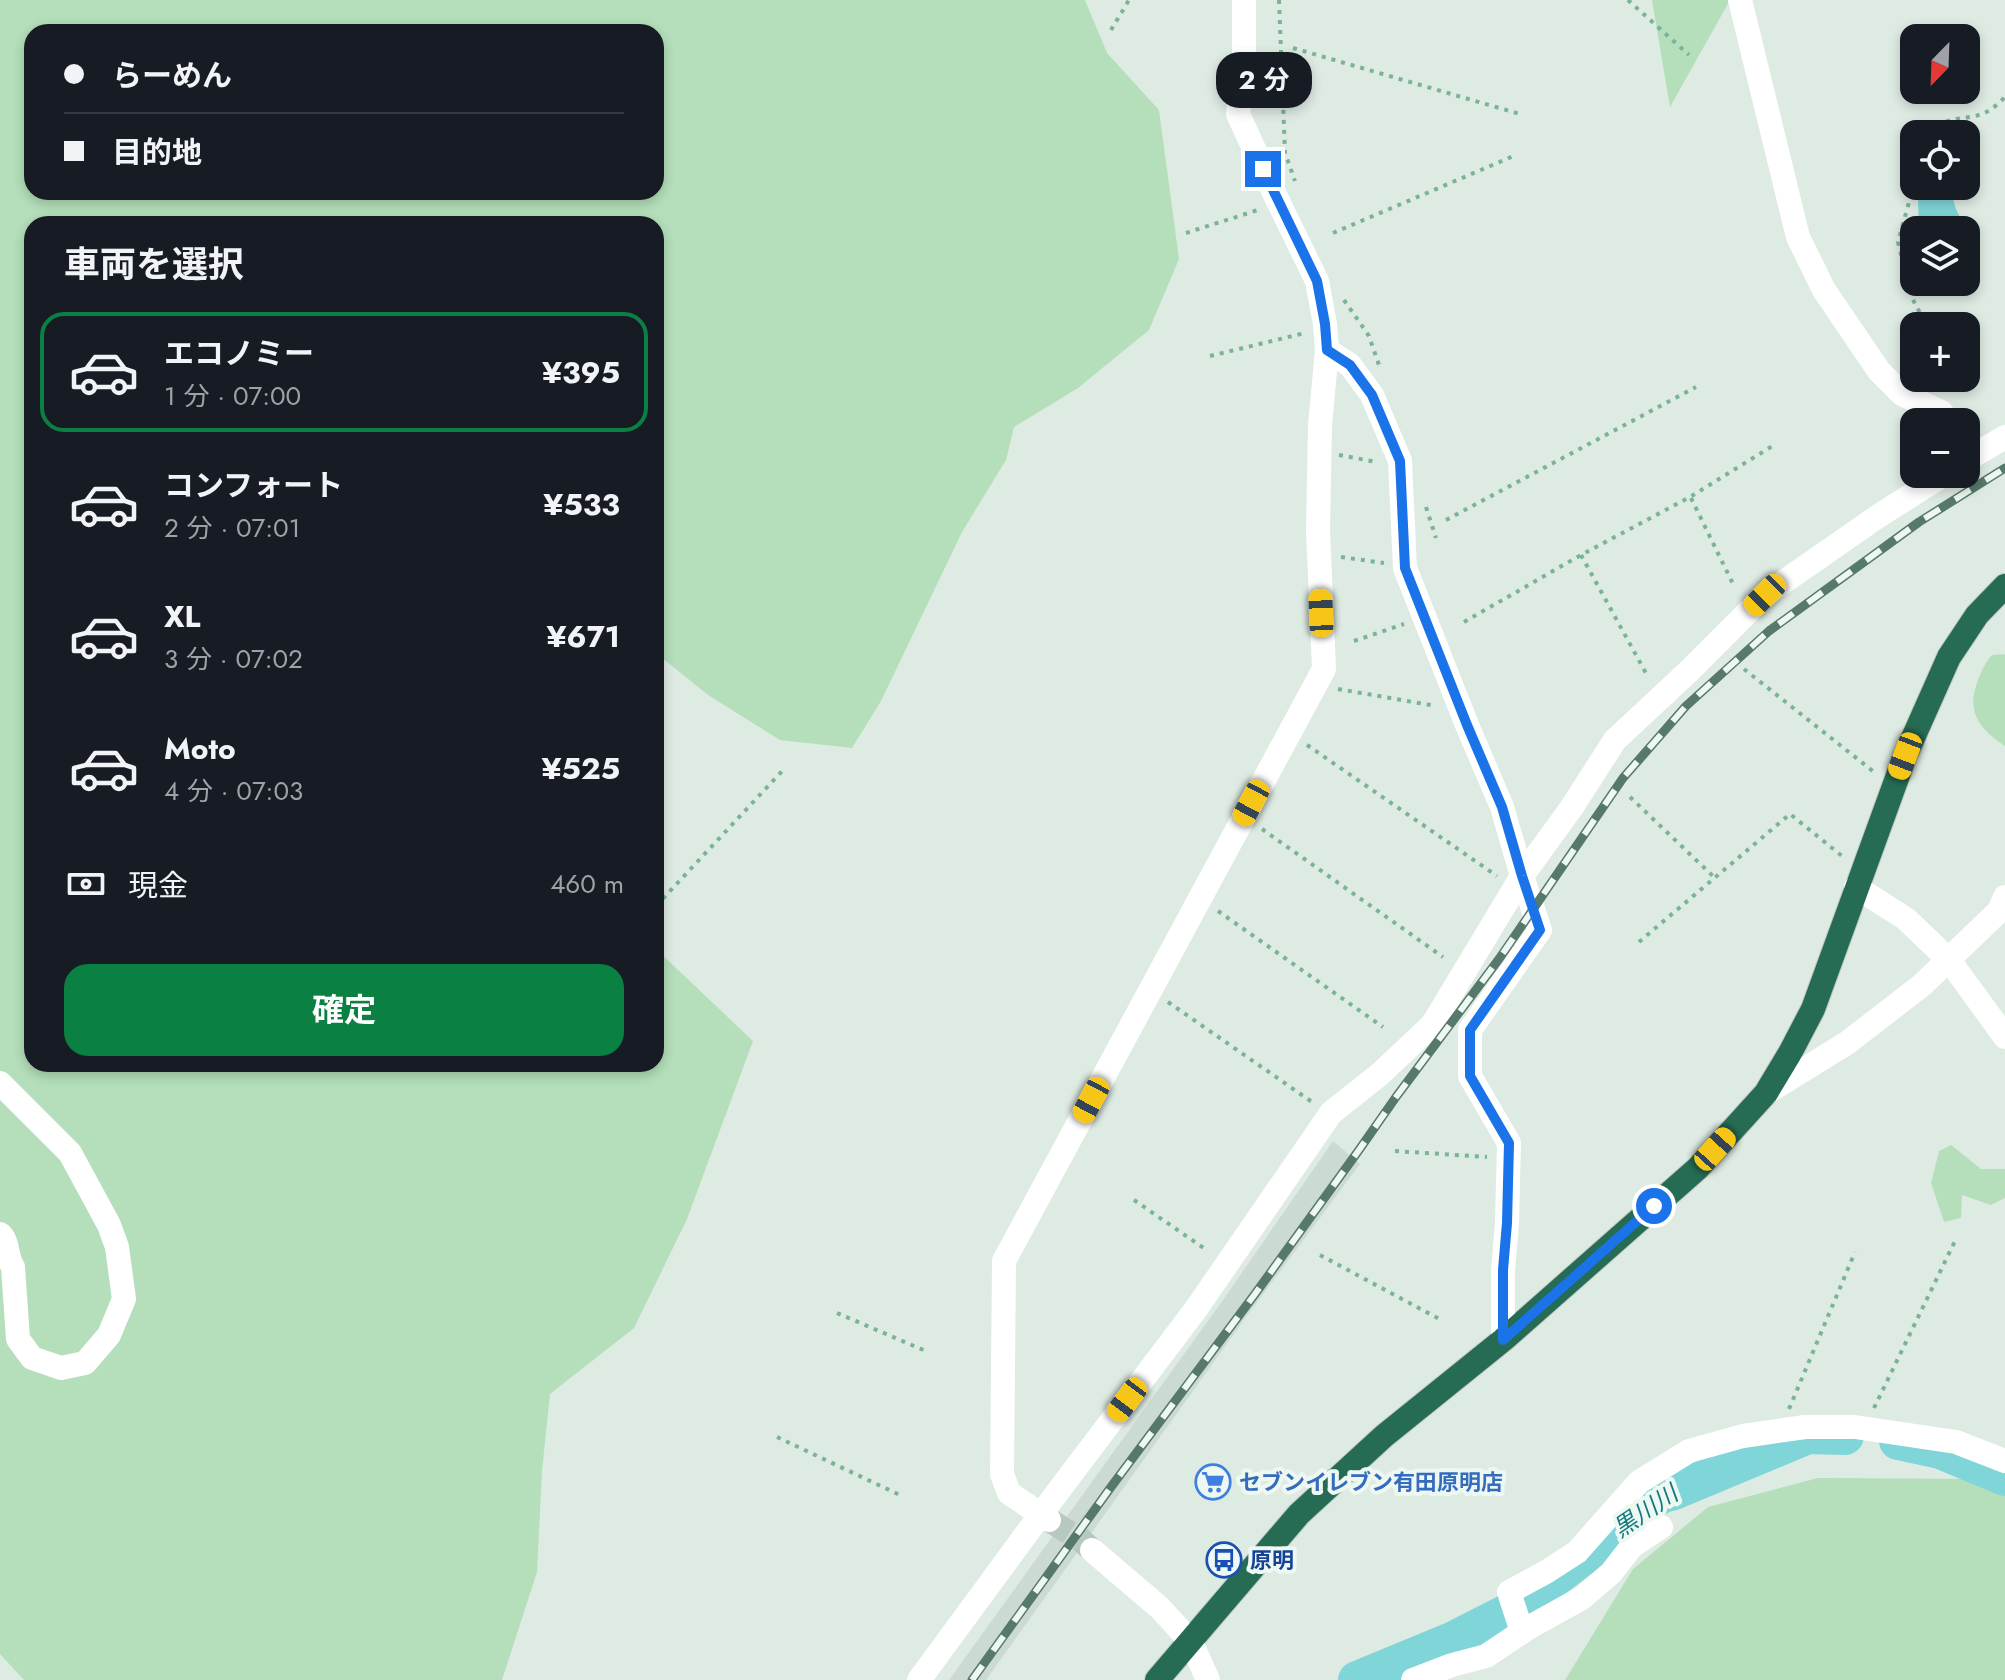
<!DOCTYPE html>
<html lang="ja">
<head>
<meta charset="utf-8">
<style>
	body { margin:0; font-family:Jost,"Noto Sans JP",sans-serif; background:#20242c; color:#f1f3f6; height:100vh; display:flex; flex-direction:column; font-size:30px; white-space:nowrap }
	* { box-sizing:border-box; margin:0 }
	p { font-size:26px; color:#9ea1a6 }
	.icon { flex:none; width:44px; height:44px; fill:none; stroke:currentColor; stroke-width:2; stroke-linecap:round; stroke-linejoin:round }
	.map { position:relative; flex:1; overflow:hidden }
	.side { position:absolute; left:24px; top:216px; width:640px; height:856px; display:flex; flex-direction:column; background:#171b24; border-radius:24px; box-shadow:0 4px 12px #0003 }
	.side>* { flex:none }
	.top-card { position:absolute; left:24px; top:24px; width:640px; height:176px; border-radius:24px; box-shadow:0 4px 12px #0003; display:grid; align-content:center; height:176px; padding:0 40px; background:#171b24 }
	.needle { width:52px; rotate:203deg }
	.buttons { position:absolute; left:1900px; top:24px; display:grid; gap:16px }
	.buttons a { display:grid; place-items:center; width:80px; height:80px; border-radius:16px; background:#171b24; box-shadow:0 4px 12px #0003; font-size:40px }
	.end { position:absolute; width:36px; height:36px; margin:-18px; border:10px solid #1a73e8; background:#fff; box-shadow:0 0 0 4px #fff }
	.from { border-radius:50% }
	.bubble { position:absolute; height:56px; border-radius:24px; background:#171b24; box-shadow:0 4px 12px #0003; font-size:26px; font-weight:700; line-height:56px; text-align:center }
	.car { position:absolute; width:24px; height:48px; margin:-24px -12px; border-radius:10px; box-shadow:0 0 6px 2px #0007; background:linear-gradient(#f5c518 24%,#345 0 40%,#f5c518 0 76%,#345 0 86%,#f5c518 0) }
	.top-card b { display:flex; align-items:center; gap:28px; height:76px; font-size:30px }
	.top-card b+b { border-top:2px solid #363941 }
	.top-card i { width:20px; height:20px; background:#f1f3f6 }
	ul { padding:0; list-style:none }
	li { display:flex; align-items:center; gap:24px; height:120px; margin:0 16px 12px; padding:0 24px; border:4px solid transparent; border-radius:24px }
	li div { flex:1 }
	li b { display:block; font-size:30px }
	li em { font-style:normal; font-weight:700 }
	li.on { border-color:#0b8043 }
	li>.icon { width:72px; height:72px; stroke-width:1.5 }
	h2 { padding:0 40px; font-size:36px; line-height:96px }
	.pay { display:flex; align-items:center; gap:20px; height:88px; padding:0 40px; font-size:30px }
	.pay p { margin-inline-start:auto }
	.primary-button { display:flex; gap:16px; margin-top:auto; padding:16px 40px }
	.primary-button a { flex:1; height:92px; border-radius:24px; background:#0b8043; color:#fff; font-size:32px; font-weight:700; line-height:92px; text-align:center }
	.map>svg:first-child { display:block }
</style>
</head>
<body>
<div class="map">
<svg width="2005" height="1680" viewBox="0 0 2005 1680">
	<rect width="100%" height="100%" fill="#deebe3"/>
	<path fill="#ccdbd2" d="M1333 1141 1360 1164 1246 1317 986 1680H949L1223 1300Z"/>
	<g fill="#b4dfba" fill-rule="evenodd">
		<path d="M0 0H1085L1107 53 1159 110 1179 259 1149 330 1078 388 1014 427 1006 460 962 532 881 701 852 748 780 740 708 695 656 653V224H32V1064H656V949L753 1041 687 1219 634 1328 550 1394 542 1471 537 1572 502 1680H24L0 1654ZM32 32H656V192H32Z"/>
		<path d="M1652 0H1730L1670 107Z"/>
		<path d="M2004 654 2005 655V746C1981 730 1966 713 1977 683 1981 672 1984 664 1992 655Z"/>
		<path d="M1951 1145 1981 1169H2005V1198L1991 1205 1962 1195 1961 1218 1944 1222 1931 1183 1939 1151Z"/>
		<path d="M1818 1478 1986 1479 2005 1490V1680H1565L1633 1569 1708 1507Z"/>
	</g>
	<path fill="#7fd5d7" d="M1924 186H1952C1953 211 1960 219 1977 236L1975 245 1980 251 1966 255V230H1919L1918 199Z"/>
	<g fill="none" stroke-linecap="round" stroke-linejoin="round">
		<g stroke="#7fd5d7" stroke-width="38">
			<path d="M1898 1441 1940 1450 2005 1477"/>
			<path d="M1357 1680 1454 1640 1513 1610 1598 1545 1645 1506 1662 1494 1674 1491 1808 1435 1845 1436"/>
		</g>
		<path stroke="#b7c8bf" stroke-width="24" stroke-dasharray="24 12" stroke-linecap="butt" d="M1049 1520 1081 1540 1092 1550"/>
		<defs>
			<path id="highway" d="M1157 1680 1299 1514 1384 1436 1503 1340 1698 1168 1766 1093 1790 1053 1813 1009 1905 756 1949 657 1977 615 2005 586"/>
		</defs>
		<use href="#highway" stroke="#c0c8c5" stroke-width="26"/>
		<g stroke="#7bb29a" stroke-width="4" stroke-dasharray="4 6" stroke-linecap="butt">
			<path d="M1279 0 1285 153 1295 181"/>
			<path d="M1628 0 1689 55"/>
			<path d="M1111 30 1129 0"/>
			<path d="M1293 48 1520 114"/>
			<path d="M1931 134C1942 115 1967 121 1984 113 1992 110 1999 103 2005 97"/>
			<path d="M1914 184 1898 242 1912 298 1927 326"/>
			<path d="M1186 233 1258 210"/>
			<path d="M1333 233 1516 155"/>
			<path d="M1344 300 1369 336 1379 365"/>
			<path d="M1210 356 1305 333"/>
			<path d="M1948 391 1951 378"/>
			<path d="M1339 455 1377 462"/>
			<path d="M1691 498 1734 586"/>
			<path d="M1426 507 1436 538"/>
			<path d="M1446 520 1696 387"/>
			<path d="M1581 555 1647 675"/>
			<path d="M1341 557 1384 563"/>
			<path d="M1464 622 1581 555 1690 497 1774 445"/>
			<path d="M1354 641 1404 624"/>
			<path d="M1744 669 1874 772"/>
			<path d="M1338 689 1436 706"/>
			<path d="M1307 745 1497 876"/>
			<path d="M1630 797 1715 878"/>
			<path d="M1262 829 1443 957"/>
			<path d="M656 906 785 768"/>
			<path d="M1218 911 1383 1027"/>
			<path d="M1639 942 1790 814 1842 856"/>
			<path d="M1168 1002 1312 1102"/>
			<path d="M1395 1151 1487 1157"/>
			<path d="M1134 1200 1208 1251"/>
			<path d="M1320 1255 1443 1321"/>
			<path d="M837 1313 928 1352"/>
			<path d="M1874 1408 1955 1241"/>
			<path d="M1789 1409 1855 1252"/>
			<path d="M777 1437 902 1496"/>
		</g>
		<g stroke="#fff" stroke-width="24">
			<path d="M1740 0 1798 237 1824 290 1879 371 1902 394 1941 412 1949 422"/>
			<path d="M1327 350 1350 365 1372 395 1400 461 1405 568 1467 725 1502 807 1522 876 1540 930 1470 1030V1076L1509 1143 1507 1223 1503 1270V1340"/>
			<path d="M1966 460 2005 437"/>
			<path d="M1856 887 1906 919 1949 960 2005 1037"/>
			<path d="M0 1083 70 1153 109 1225 117 1247 124 1299 109 1335 85 1363 61 1368 32 1358 18 1339 13 1267C6 1257 9 1242 0 1234"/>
			<path d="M1766 1093 1847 1043 1922 985 1999 911 2005 897"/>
			<path d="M1049 1520 1009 1493 1002 1474 1004 1261 1324 669 1318 530 1320 425 1327 350 1325 324 1317 281 1276 197 1238 114 1244 59V0"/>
			<path d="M1092 1550 1160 1608 1191 1642 1208 1680"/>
			<path d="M1522 1632 1509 1592 1546 1572 1577 1552 1639 1482 1689 1451 1743 1436 1805 1427H1855L1956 1442 2005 1461"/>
			<path d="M919 1680 1041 1514 1196 1309 1331 1113 1380 1074 1433 1024 1522 876 1572 807 1615 740 1688 672 1765 595 1880 515 1945 474"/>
			<path d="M1413 1680 1452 1665 1486 1656 1528 1628 1582 1598 1611 1573 1632 1546 1661 1527"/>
		</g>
		<use href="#highway" stroke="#266c54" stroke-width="24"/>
		<defs>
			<path id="rail" d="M972 1680 1111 1487 1255 1294 1359 1150 1396 1097 1499 959 1623 778 1686 706 1769 631 1919 522 2005 468"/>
		</defs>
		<use href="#rail" stroke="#57796b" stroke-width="9"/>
		<use href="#rail" stroke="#eef8f2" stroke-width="6" stroke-dasharray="18" stroke-linecap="butt"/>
	</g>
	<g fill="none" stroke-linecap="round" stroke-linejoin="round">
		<path stroke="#1a73e8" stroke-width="10" d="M1263 169 1317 281 1325 324 1327 350 1350 365 1372 395 1400 461 1405 568 1467 725 1502 807 1522 876 1540 930 1470 1030V1076L1509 1143 1507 1223 1503 1270V1340L1654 1206"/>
	</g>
	<defs>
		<symbol id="supermarket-ring" viewBox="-11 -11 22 22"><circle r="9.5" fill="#eef8f2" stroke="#3f7fe0" stroke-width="1.5"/><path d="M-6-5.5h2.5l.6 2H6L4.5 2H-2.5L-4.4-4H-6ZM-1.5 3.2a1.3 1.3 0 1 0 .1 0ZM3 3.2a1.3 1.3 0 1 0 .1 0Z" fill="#3f7fe0"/></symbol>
		<symbol id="bus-ring" viewBox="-11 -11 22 22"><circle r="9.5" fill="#eef8f2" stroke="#1a4fb4" stroke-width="1.5"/><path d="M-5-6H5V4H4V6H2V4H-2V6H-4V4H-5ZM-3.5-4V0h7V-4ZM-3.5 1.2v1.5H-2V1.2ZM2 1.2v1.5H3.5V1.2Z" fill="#1a4fb4"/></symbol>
	</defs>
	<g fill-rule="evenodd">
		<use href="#supermarket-ring" x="1193" y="1462" width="40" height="40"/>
		<use href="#bus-ring" x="1204" y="1540" width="40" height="40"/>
	</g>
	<g text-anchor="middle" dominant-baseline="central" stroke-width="8" stroke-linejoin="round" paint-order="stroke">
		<g font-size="22" font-weight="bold" fill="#366cbe" stroke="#eef8f2" text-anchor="start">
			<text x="1239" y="1482">セブンイレブン有田原明店</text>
		</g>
		<g font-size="22" font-weight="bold" fill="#164399" stroke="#eef8f2" text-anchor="start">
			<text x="1250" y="1560">原明</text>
		</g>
		<g font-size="24" font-style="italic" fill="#127a7e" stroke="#eef8f2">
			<text transform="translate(1645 1511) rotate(-34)">黒川川</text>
		</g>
	</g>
</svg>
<div class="buttons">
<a><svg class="needle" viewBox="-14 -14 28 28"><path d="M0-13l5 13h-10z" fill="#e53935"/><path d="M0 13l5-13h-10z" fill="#9ea1a6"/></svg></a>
<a><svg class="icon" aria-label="locate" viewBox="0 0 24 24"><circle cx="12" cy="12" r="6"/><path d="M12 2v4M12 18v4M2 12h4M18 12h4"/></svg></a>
<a><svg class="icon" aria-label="layers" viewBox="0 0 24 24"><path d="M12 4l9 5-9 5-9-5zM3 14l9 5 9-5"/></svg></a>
<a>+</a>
<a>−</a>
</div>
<i class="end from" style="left:1654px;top:1206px"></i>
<i class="end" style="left:1263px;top:169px"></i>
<div class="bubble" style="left:1216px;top:52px;width:96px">2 分</div>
<i class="car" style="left:1765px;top:595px;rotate:225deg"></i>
<i class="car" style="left:1321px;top:613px;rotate:358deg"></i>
<i class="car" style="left:1905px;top:756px;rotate:201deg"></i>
<i class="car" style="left:1251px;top:803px;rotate:208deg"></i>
<i class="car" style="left:1091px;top:1100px;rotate:208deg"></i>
<i class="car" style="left:1715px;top:1149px;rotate:42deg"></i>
<i class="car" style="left:1127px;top:1400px;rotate:217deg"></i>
<div class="top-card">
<b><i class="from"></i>らーめん</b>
<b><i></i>目的地</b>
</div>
<section class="side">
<h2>車両を選択</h2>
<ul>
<li class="on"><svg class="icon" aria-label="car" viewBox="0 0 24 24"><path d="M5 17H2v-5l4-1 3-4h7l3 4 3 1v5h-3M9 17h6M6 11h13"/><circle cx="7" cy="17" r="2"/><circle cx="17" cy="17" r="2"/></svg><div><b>エコノミー</b><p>1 分 · 07:00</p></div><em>¥395</em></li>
<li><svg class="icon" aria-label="car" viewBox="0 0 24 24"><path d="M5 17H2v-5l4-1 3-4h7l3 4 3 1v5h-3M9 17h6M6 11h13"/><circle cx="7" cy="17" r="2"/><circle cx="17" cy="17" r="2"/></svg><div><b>コンフォート</b><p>2 分 · 07:01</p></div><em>¥533</em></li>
<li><svg class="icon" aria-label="car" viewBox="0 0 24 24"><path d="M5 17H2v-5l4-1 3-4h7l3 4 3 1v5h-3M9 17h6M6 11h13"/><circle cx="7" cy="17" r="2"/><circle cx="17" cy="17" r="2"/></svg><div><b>XL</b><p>3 分 · 07:02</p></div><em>¥671</em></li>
<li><svg class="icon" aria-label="car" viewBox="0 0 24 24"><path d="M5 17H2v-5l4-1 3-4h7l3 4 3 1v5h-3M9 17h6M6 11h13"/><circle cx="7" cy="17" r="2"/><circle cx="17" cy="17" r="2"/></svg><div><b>Moto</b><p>4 分 · 07:03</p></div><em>¥525</em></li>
</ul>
<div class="pay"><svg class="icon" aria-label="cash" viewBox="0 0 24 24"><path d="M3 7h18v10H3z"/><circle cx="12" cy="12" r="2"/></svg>現金<p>460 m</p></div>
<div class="primary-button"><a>確定</a></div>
</section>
</div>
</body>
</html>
